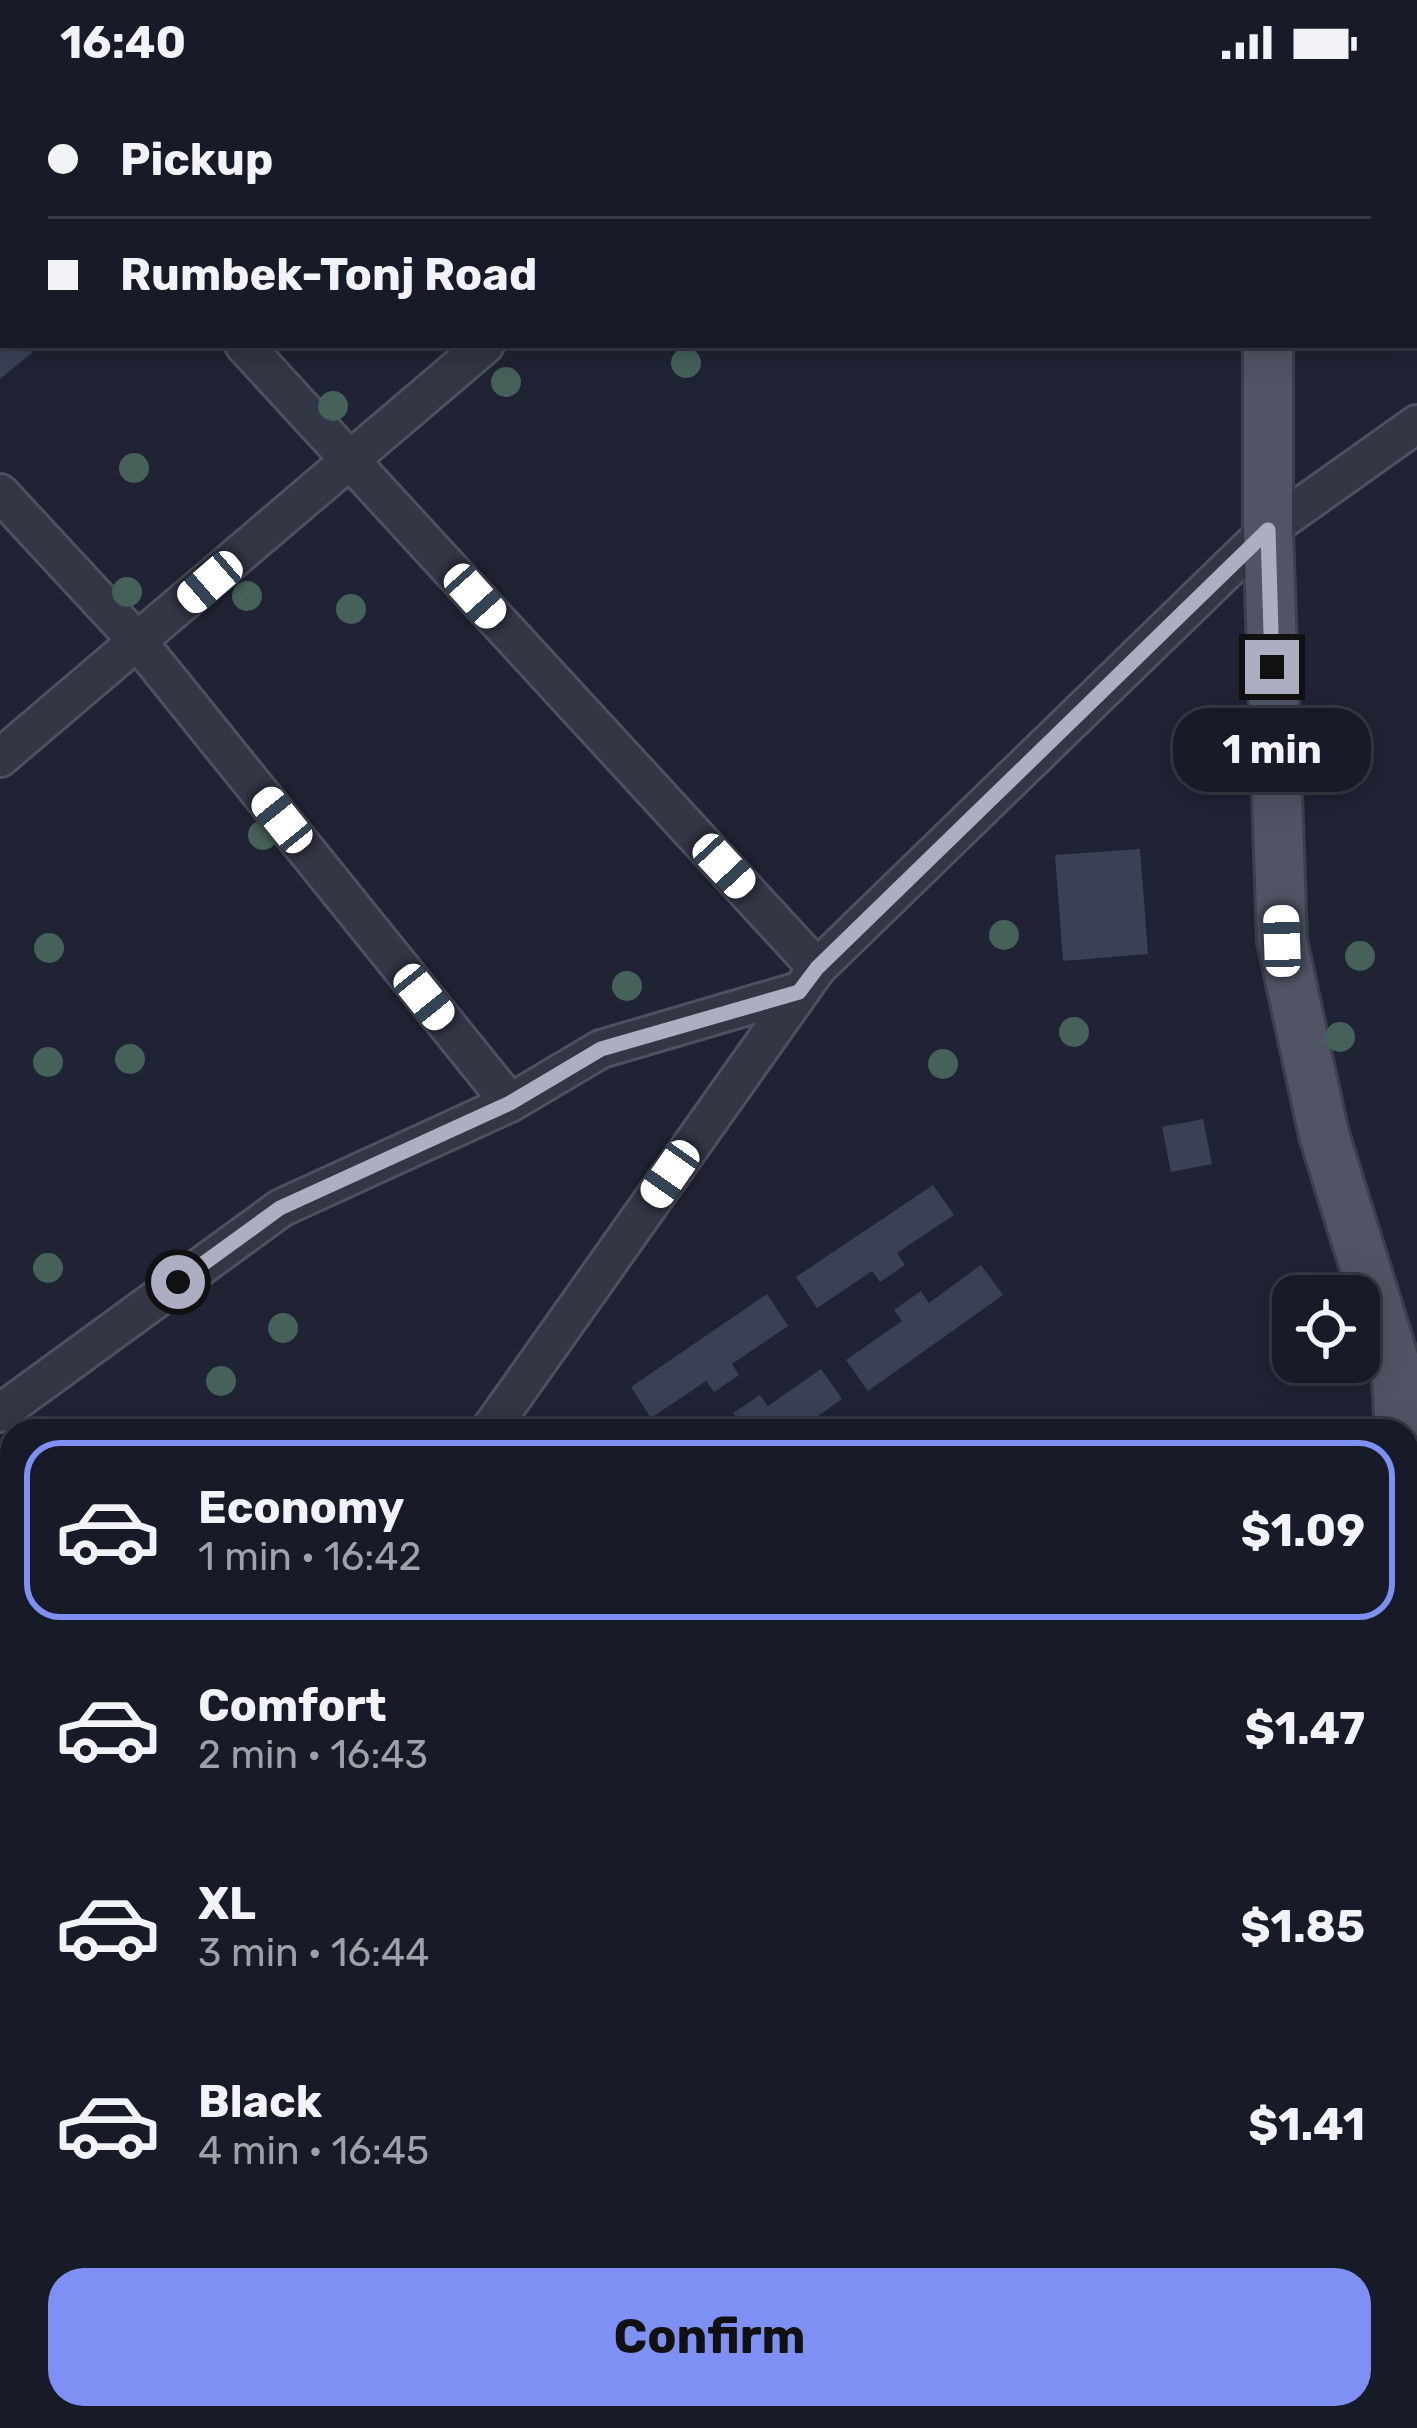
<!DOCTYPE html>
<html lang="en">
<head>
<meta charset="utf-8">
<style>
	body { margin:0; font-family:Rubik,sans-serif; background:#242733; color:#f1f3f6; height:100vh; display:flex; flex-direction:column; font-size:45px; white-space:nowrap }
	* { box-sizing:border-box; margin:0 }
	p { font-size:39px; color:#9ea1a7 }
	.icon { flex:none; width:66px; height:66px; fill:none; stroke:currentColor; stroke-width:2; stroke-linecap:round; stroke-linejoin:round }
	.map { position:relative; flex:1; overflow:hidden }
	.sheet { position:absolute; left:0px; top:1335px; width:1419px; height:1011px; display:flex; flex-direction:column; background:#171a27; border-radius:36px 36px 0 0; box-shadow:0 6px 30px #0003,0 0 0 3px #363844 }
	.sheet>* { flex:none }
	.top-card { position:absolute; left:0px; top:0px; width:1419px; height:264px; box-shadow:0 6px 30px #0003,0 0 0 3px #363844; display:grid; align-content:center; height:264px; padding:0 48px; background:#171a27 }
	.buttons { position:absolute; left:1272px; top:1191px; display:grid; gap:24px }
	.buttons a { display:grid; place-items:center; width:108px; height:108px; border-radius:24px; background:#171a27; box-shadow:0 6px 30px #0003,0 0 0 3px #363844; font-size:60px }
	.end { position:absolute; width:54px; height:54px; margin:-27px; border:15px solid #acafc2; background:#111; box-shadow:0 0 0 6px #111 }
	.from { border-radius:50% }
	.bubble { position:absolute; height:84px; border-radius:36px; background:#171a27; box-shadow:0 6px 30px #0003,0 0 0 3px #363844; font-size:39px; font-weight:700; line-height:84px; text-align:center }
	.car { position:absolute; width:36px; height:72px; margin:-36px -18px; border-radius:15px; box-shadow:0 0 9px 3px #0007; background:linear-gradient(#fff 24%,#345 0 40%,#fff 0 76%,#345 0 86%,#fff 0) }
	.top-card b { display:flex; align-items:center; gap:42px; height:114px; font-size:45px }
	.top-card b+b { border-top:3px solid #363844 }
	.top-card i { width:30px; height:30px; background:#f1f3f6 }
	ul { padding:21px 0 0; list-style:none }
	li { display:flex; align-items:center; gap:36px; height:180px; margin:0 24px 18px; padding:0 24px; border:6px solid transparent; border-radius:36px }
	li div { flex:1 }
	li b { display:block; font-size:45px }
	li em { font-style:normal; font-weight:700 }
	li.selected { border-color:#7f90f4 }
	li>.icon { width:108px; height:108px; stroke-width:1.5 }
	.button { display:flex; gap:24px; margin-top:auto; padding:24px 48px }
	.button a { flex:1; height:138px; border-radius:36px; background:#7f90f4; color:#111; font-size:48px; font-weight:700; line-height:138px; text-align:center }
	.status { display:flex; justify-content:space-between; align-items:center; height:84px; padding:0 60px; background:#171a27; direction:ltr }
	.status svg { height:33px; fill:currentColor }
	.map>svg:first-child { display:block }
</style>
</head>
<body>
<div class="status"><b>16:40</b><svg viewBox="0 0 49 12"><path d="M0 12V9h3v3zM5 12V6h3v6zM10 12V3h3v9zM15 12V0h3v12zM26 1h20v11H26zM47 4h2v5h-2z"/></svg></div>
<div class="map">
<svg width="1417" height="2344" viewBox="0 0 1417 2344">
	<rect width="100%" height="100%" fill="#1f2334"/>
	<path fill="#223036" d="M1417 1772V2344H688L677 2334H1407V1777Z"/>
	<g fill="#3b4055">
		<path d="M0 261H26L32 269 0 295Z"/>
		<path d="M1140 765 1148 870 1063 877 1055 771Z"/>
		<path d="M1203 1035 1212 1080 1171 1088 1162 1043Z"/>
		<path d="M933 1101 954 1131 897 1169 905 1181 880 1198 872 1187 817 1224 796 1193Z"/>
		<path d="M981 1181 1003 1211 868 1307 846 1276 902 1237 894 1226 921 1207 929 1219Z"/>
		<path d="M767 1210 788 1242 732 1280 739 1291 714 1308 706 1297 651 1334 631 1303Z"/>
		<path d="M821 1285 842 1315 797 1347H732L741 1340 733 1329 760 1311 768 1322Z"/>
		<path d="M12 1909V1978L0 1963V1919Z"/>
		<path d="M0 1981 12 1997V2019L0 2028Z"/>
		<path d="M12 2250V2333L0 2320V2262Z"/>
		<path d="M13 2334H120L109 2344H23Z"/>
		<path d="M340 2334H404L391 2344H327Z"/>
		<path d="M413 2334H486L494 2344H400Z"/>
	</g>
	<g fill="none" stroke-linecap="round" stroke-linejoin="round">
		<defs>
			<g id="minor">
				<path d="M4 0 7 3"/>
				<path d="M436 0 439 3"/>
				<path d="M1060 0 1062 3"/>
				<path d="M785 3 788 0"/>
				<path d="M244 261 817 884"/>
				<path d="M0 409 139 559 510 1019"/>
				<path d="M0 674 485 261"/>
				<path d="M0 1329 281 1124 510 1019 601 965 799 907"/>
				<path d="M489 1347 817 884 1268 446 1417 340"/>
				<path d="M0 1838 12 1827"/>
				<path d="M245 2344 256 2334"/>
			</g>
			<g id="major">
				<path d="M1281 3 1282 0"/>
				<path d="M1268 261V446L1282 857 1324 1051 1396 1283 1400 1347"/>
				<path d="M1407 1554 1417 1594"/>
				<path d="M1407 1695 1417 1693"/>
				<path d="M0 2106 12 2096"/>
				<path d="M582 2334 592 2344"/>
			</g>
		</defs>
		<use href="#minor" stroke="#4d5060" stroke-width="42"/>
		<use href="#major" stroke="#3c3f4e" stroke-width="54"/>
		<use href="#minor" stroke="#323645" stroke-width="36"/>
		<use href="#major" stroke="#505465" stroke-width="48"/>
	</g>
	<g fill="#46605a">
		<circle cx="686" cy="279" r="15"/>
		<circle cx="506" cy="298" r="15"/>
		<circle cx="333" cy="322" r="15"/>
		<circle cx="134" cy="384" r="15"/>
		<circle cx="127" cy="508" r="15"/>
		<circle cx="247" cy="512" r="15"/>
		<circle cx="351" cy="525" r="15"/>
		<circle cx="263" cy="751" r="15"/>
		<circle cx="1004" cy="851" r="15"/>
		<circle cx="49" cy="864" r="15"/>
		<circle cx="1360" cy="872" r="15"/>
		<circle cx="627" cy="902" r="15"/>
		<circle cx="1074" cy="948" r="15"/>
		<circle cx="1340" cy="953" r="15"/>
		<circle cx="130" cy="975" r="15"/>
		<circle cx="48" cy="978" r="15"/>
		<circle cx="943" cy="980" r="15"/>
		<circle cx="48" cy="1184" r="15"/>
		<circle cx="283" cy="1244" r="15"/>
		<circle cx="221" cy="1297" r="15"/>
	</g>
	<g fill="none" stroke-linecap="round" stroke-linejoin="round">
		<path stroke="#acafc2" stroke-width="15" d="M178 1198 280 1124 510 1019 601 965 799 908 817 884 1268 446 1272 583"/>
	</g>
</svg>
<div class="buttons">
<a><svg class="icon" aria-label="locate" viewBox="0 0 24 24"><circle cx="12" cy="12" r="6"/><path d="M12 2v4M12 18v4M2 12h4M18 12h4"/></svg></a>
</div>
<i class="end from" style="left:178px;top:1198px"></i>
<i class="end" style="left:1272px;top:583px"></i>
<div class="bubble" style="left:1173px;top:624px;width:198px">1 min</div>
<i class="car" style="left:210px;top:498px;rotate:229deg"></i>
<i class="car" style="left:475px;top:512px;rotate:138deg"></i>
<i class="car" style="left:282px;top:736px;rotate:321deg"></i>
<i class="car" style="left:724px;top:782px;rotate:137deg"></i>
<i class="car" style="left:1282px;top:857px;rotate:358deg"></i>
<i class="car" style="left:424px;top:913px;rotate:141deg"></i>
<i class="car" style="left:670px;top:1090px;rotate:215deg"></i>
<div class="top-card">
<b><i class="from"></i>Pickup</b>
<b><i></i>Rumbek-Tonj Road</b>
</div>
<section class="sheet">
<ul>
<li class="selected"><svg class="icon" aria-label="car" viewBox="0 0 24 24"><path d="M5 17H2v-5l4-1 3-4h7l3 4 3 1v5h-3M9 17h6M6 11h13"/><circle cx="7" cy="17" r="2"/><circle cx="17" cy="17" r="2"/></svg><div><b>Economy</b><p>1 min · 16:42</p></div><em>$1.09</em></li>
<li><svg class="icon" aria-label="car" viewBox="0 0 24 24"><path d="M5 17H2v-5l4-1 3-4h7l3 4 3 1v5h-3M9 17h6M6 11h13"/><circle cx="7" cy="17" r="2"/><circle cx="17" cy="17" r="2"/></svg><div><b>Comfort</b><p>2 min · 16:43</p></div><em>$1.47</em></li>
<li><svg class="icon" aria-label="car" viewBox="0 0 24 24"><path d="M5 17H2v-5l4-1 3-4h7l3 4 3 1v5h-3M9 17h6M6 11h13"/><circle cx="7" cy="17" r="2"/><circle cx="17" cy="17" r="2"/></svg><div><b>XL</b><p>3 min · 16:44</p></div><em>$1.85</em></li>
<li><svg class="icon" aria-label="car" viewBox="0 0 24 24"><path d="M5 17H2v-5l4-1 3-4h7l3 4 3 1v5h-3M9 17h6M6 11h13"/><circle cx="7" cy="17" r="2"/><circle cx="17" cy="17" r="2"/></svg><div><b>Black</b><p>4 min · 16:45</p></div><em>$1.41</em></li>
</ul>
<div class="button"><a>Confirm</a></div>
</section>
</div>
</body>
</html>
